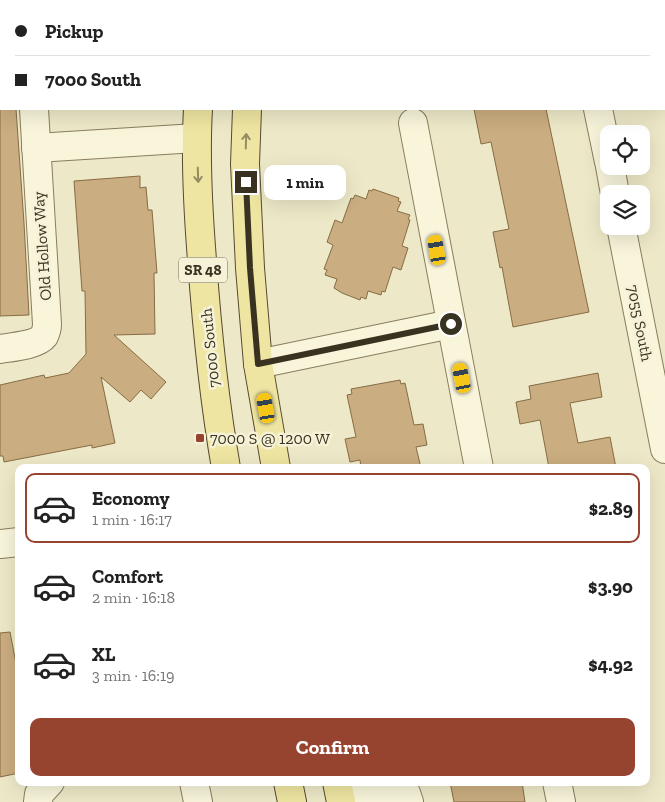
<!DOCTYPE html>
<html lang="en">
<head>
<meta charset="utf-8">
<style>
	body { margin:0; font-family:"Zilla Slab",serif; background:#f2f2f2; color:#222; height:100vh; display:flex; flex-direction:column; font-size:19px; white-space:nowrap }
	* { box-sizing:border-box; margin:0 }
	p { font-size:16px; color:#767676 }
	.icon { flex:none; width:28px; height:28px; fill:none; stroke:currentColor; stroke-width:2; stroke-linecap:round; stroke-linejoin:round }
	.map { position:relative; flex:1; overflow:hidden }
	.panel { position:absolute; left:15px; top:464px; width:635px; height:322px; display:flex; flex-direction:column; background:#fff; border-radius:10px; box-shadow:0 5px 20px #0002 }
	.panel>* { flex:none }
	.banner { position:absolute; left:0px; top:0px; width:665px; height:110px; box-shadow:0 5px 20px #0002; display:grid; align-content:center; height:110px; padding:0 15px; background:#fff }
	.controls { position:absolute; left:600px; top:125px; display:grid; gap:10px }
	.controls a { display:grid; place-items:center; width:50px; height:50px; border-radius:10px; background:#fff; box-shadow:0 5px 20px #0002; font-size:25px }
	.end { position:absolute; width:22px; height:22px; margin:-11px; border:6px solid #3a3221; background:#fff; box-shadow:0 0 0 2px #fff }
	.from { border-radius:50% }
	.bubble { position:absolute; height:35px; border-radius:10px; background:#fff; box-shadow:0 5px 20px #0002; font-size:16px; font-weight:800; line-height:35px; text-align:center }
	.car { position:absolute; width:15px; height:30px; margin:-15px -8px; border-radius:6px; box-shadow:0 0 4px 1px #0007; background:linear-gradient(#f5c518 24%,#345 0 40%,#f5c518 0 76%,#345 0 86%,#f5c518 0) }
	.banner b { display:flex; align-items:center; gap:18px; height:48px; font-size:19px }
	.banner b+b { border-top:1px solid #e0e0e0 }
	.banner i { width:12px; height:12px; background:#222 }
	ul { padding:9px 0 0; list-style:none }
	li { display:flex; align-items:center; gap:15px; height:70px; margin:0 10px 8px; padding:0 5px; border:2px solid transparent; border-radius:10px }
	li div { flex:1 }
	li b { display:block; font-size:19px }
	li em { font-style:normal; font-weight:800 }
	li.current { border-color:#964330 }
	li>.icon { width:45px; height:45px; stroke-width:1.5 }
	.cta { display:flex; gap:10px; margin-top:auto; padding:10px 15px }
	.cta a { flex:1; height:58px; border-radius:10px; background:#964330; color:#fff; font-size:20px; font-weight:800; line-height:58px; text-align:center }
	.map>svg:first-child { display:block }
</style>
</head>
<body>
<div class="map">
<svg width="665" height="802" viewBox="0 0 665 802">
	<rect width="100%" height="100%" fill="#ede9c8"/>
	<g fill="#caad80" stroke="#876c44">
		<path d="M0 108 16 109 24 223 29 315 0 316Z"/>
		<path d="M474 109H546L589 312 513 327 502 267 500 268 493 232 509 229 491 142 481 144Z"/>
		<path d="M140 176V188L146 187 148 210H152L157 273H154L155 334 114 335 166 382 151 399 141 390 130 402 101 377 115 443 92 448V445L4 462 3 456H0V385L44 375 45 378 69 373 86 354 85 291H82L74 181Z"/>
		<path d="M373 189 399 198 398 201 401 202 397 211 410 215 408 219 410 220 402 246 408 248 401 270 393 267 385 292 382 291 381 295 368 291 366 299 361 297 360 300 342 293 334 288 337 279 325 275 327 270 324 269 333 245 327 242 335 220 342 223 351 198 353 199 355 195 366 199 369 190 372 191Z"/>
		<path d="M598 373 602 397 570 403 578 443 610 437 616 468H549L540 420 520 424 516 402 531 399 529 386Z"/>
		<path d="M400 380 401 384 405 383 414 425 423 424 427 445 416 447 421 468H361L360 460 350 462 345 439 356 437 347 395 352 394 351 389Z"/>
		<path d="M10 632 19 679V773L0 777V633Z"/>
		<path d="M450 782H522L525 802H454Z"/>
	</g>
	<g fill="none" stroke-linecap="round" stroke-linejoin="round">
		<defs>
			<g id="minor">
				<path d="M26 0 27 1"/>
				<path d="M577 0V1"/>
				<path d="M598 109 609 162"/>
				<path d="M413 123 479 468"/>
				<path d="M36 148 196 138"/>
				<path d="M610 166 615 194"/>
				<path d="M621 226 665 449"/>
				<path d="M0 349C12 347 37 345 44 336 46 332 47 328 47 324L34 109"/>
				<path d="M258 364 451 324"/>
				<path d="M0 544 19 542"/>
				<path d="M194 782 198 802"/>
				<path d="M557 782 561 802"/>
				<path d="M341 801 393 791 406 793 409 802"/>
				<path d="M38 802 39 794 50 782"/>
			</g>
			<g id="major">
				<path d="M202 1V0"/>
				<path d="M250 1V0"/>
				<path d="M198 109C195 159 198 210 202 260 207 330 214 399 226 468"/>
				<path d="M247 109 245 164 250 268 258 364 276 468"/>
				<path d="M288 782 292 802"/>
				<path d="M337 782 341 802"/>
			</g>
		</defs>
		<use href="#minor" stroke="#897d5e" stroke-width="30"/>
		<use href="#major" stroke="#574a31" stroke-width="30"/>
		<use href="#minor" stroke="#f8f5db" stroke-width="28"/>
		<use href="#major" stroke="#eee5a2" stroke-width="28"/>
	</g>
	<defs><path id="oneway-shaft" d="M-6 0H5M1.5-3L5.5 0L1.5 3" fill="none" stroke-width="1.6" stroke-linecap="round" stroke-linejoin="round" transform="scale(1.25)"/></defs>
	<g stroke="#948c62">
		<use href="#oneway-shaft" transform="translate(246 141) rotate(-88)"/>
		<use href="#oneway-shaft" transform="translate(198 175) rotate(88)"/>
	</g>
	<g fill="none" stroke-linecap="round" stroke-linejoin="round">
		<path stroke="#3a3221" stroke-width="6" d="M246 182 250 268 258 364 451 324"/>
	</g>
	<rect fill="#964330" stroke="#f5f2d8" stroke-width="2" x="195" y="433" width="10" height="10" rx="2.5"/>
	<g text-anchor="middle" dominant-baseline="central" stroke-width="5" stroke-linejoin="round" paint-order="stroke">
		<rect fill="#f5f2d8" stroke="#726c58" stroke-width="1" x="179" y="257.5" width="48" height="25" rx="4"/>
		<g font-size="15" font-weight="bold" fill="#3a3221">
			<text x="203" y="270">SR 48</text>
		</g>
		<g font-size="16" fill="#3a3221" stroke="#f5f2d8">
			<text transform="translate(42 246) rotate(-94)">Old Hollow Way</text>
			<text transform="translate(640 323) rotate(79)">7055 South</text>
			<text transform="translate(210 348) rotate(-96)">7000 South</text>
		</g>
		<g font-size="16" fill="#3a3221" stroke="#f5f2d8" text-anchor="start">
			<text x="210" y="438">7000 S @ 1200 W</text>
		</g>
	</g>
</svg>
<div class="controls">
<a><svg class="icon" aria-label="locate" viewBox="0 0 24 24"><circle cx="12" cy="12" r="6"/><path d="M12 2v4M12 18v4M2 12h4M18 12h4"/></svg></a>
<a><svg class="icon" aria-label="layers" viewBox="0 0 24 24"><path d="M12 4l9 5-9 5-9-5zM3 14l9 5 9-5"/></svg></a>
</div>
<i class="end from" style="left:451px;top:324px"></i>
<i class="end" style="left:246px;top:182px"></i>
<div class="bubble" style="left:264px;top:165px;width:82px">1 min</div>
<i class="car" style="left:437px;top:250px;rotate:350deg"></i>
<i class="car" style="left:462px;top:378px;rotate:349deg"></i>
<i class="car" style="left:266px;top:408px;rotate:350deg"></i>
<div class="banner">
<b><i class="from"></i>Pickup</b>
<b><i></i>7000 South</b>
</div>
<section class="panel">
<ul>
<li class="current"><svg class="icon" aria-label="car" viewBox="0 0 24 24"><path d="M5 17H2v-5l4-1 3-4h7l3 4 3 1v5h-3M9 17h6M6 11h13"/><circle cx="7" cy="17" r="2"/><circle cx="17" cy="17" r="2"/></svg><div><b>Economy</b><p>1 min · 16:17</p></div><em>$2.89</em></li>
<li><svg class="icon" aria-label="car" viewBox="0 0 24 24"><path d="M5 17H2v-5l4-1 3-4h7l3 4 3 1v5h-3M9 17h6M6 11h13"/><circle cx="7" cy="17" r="2"/><circle cx="17" cy="17" r="2"/></svg><div><b>Comfort</b><p>2 min · 16:18</p></div><em>$3.90</em></li>
<li><svg class="icon" aria-label="car" viewBox="0 0 24 24"><path d="M5 17H2v-5l4-1 3-4h7l3 4 3 1v5h-3M9 17h6M6 11h13"/><circle cx="7" cy="17" r="2"/><circle cx="17" cy="17" r="2"/></svg><div><b>XL</b><p>3 min · 16:19</p></div><em>$4.92</em></li>
</ul>
<div class="cta"><a>Confirm</a></div>
</section>
</div>
</body>
</html>
